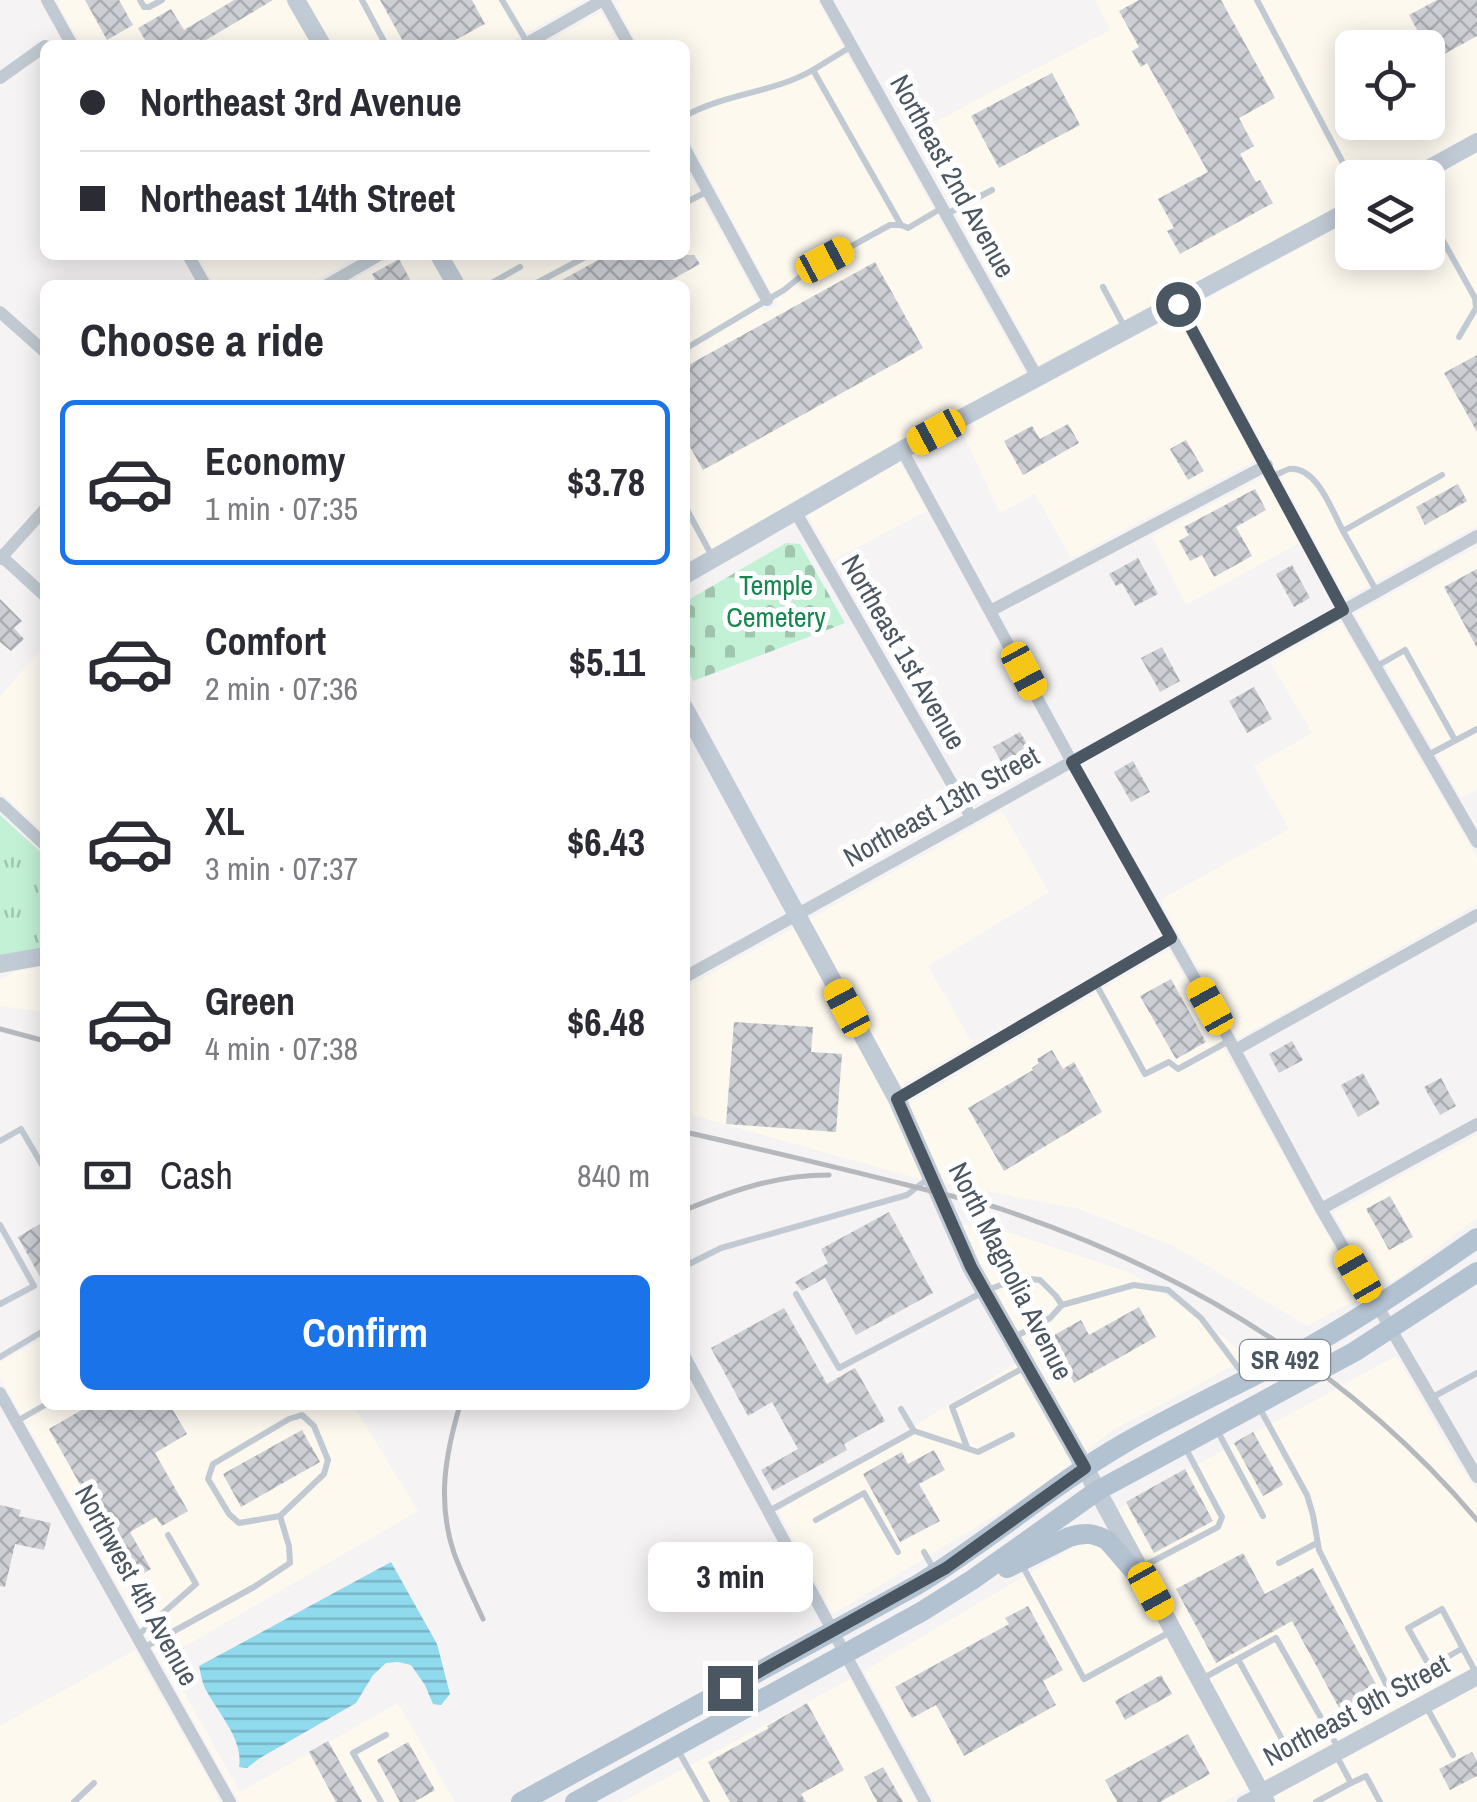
<!DOCTYPE html>
<html lang="en">
<head>
<meta charset="utf-8">
<style>
	body { margin:0; font-family:"Archivo Narrow",sans-serif; background:#f7f7f7; color:#2b2b33; height:100vh; display:flex; flex-direction:column; font-size:38px; white-space:nowrap }
	* { box-sizing:border-box; margin:0 }
	p { font-size:32px; color:#7c7c81 }
	.icon { flex:none; width:55px; height:55px; fill:none; stroke:currentColor; stroke-width:2; stroke-linecap:round; stroke-linejoin:round }
	.map { position:relative; flex:1; overflow:hidden }
	.sheet { position:absolute; left:40px; top:280px; width:650px; height:1130px; display:flex; flex-direction:column; background:#fff; border-radius:15px; box-shadow:0 5px 25px #0003 }
	.sheet>* { flex:none }
	.guide { position:absolute; left:40px; top:40px; width:650px; height:220px; border-radius:15px; box-shadow:0 5px 25px #0003; display:grid; align-content:center; height:220px; padding:0 40px; background:#fff }
	.tools { position:absolute; left:1335px; top:30px; display:grid; gap:20px }
	.tools a { display:grid; place-items:center; width:110px; height:110px; border-radius:15px; background:#fff; box-shadow:0 5px 25px #0003; font-size:50px }
	.end { position:absolute; width:45px; height:45px; margin:-22px; border:12px solid #4a5661; background:#fff; box-shadow:0 0 0 5px #fff }
	.from { border-radius:50% }
	.bubble { position:absolute; height:70px; border-radius:15px; background:#fff; box-shadow:0 5px 25px #0003; font-size:32px; font-weight:700; line-height:70px; text-align:center }
	.car { position:absolute; width:30px; height:60px; margin:-30px -15px; border-radius:12px; box-shadow:0 0 8px 2px #0007; background:linear-gradient(#f5c518 24%,#345 0 40%,#f5c518 0 76%,#345 0 86%,#f5c518 0) }
	.guide b { display:flex; align-items:center; gap:35px; height:95px; font-size:38px }
	.guide b+b { border-top:2px solid #e1e1e2 }
	.guide i { width:25px; height:25px; background:#2b2b33 }
	ul { padding:0; list-style:none }
	li { display:flex; align-items:center; gap:30px; height:165px; margin:0 20px 15px; padding:0 20px; border:5px solid transparent; border-radius:15px }
	li div { flex:1 }
	li b { display:block; font-size:38px }
	li em { font-style:normal; font-weight:700 }
	li.selected { border-color:#1a73e8 }
	li>.icon { width:90px; height:90px; stroke-width:1.5 }
	h2 { padding:0 40px; font-size:45px; line-height:120px }
	.pay { display:flex; align-items:center; gap:25px; height:110px; padding:0 40px; font-size:38px }
	.pay p { margin-inline-start:auto }
	.cta { display:flex; gap:20px; margin-top:auto; padding:20px 40px }
	.cta a { flex:1; height:115px; border-radius:15px; background:#1a73e8; color:#fff; font-size:40px; font-weight:700; line-height:115px; text-align:center }
	.map>svg:first-child { display:block }
</style>
</head>
<body>
<div class="map">
<svg width="1477" height="1802" viewBox="0 0 1477 1802">
	<defs>
		<pattern id="grass-tufts" width="24" height="20" patternUnits="userSpaceOnUse" patternTransform="scale(2.5)"><rect width="24" height="20" fill="#c3f1d5"/><path d="M3 7l-1-3M5 7V3M7 7l1-3M15 17l-1-3M17 17v-4M19 17l1-3" fill="none" stroke="#a0c6b0"/></pattern>
		<pattern id="cemetery-stones" width="16" height="16" patternUnits="userSpaceOnUse" patternTransform="scale(2.5)"><rect width="16" height="16" fill="#c3f1d5"/><path d="M2 7V4a2 2 0 0 1 4 0v3zM10 15v-3a2 2 0 0 1 4 0v3z" fill="#a0c6b0"/></pattern>
		<pattern id="water-rules" width="6" height="5" patternUnits="userSpaceOnUse" patternTransform="scale(2.5)"><rect width="6" height="5" fill="#90daee"/><path d="M0 2.5h6" fill="none" stroke="#78b4c4"/></pattern>
		<pattern id="building-cross-hatch" width="8" height="8" patternUnits="userSpaceOnUse" patternTransform="scale(2.5)"><rect width="8" height="8" fill="#cdcfd5"/><path d="M0 0l8 8M0 8l8-8" fill="none" stroke="#a8abb0"/></pattern>
	</defs>
	<rect width="100%" height="100%" fill="#f5f3f3"/>
	<g fill="#fdf9ef" fill-rule="evenodd">
		<path d="M56 0H287L312 45H81Z"/>
		<path d="M305 0H585L505 45H331Z"/>
		<path d="M622 0H817L1025 373 891 445 685 564V285H465L449 255H685V166L764 312 778 305 685 132V45H638L616 4Z"/>
		<path d="M1095 0H1477V132L1392 177 1352 178V199L1039 365 912 134 1110 30ZM1352 48H1428V122H1352Z"/>
		<path d="M601 12 620 45H542Z"/>
		<path d="M1477 153V526L1346 598 1189 308 1352 220V252H1428V179Z"/>
		<path d="M198 255H360L308 285H214Z"/>
		<path d="M397 255H430L446 285H345Z"/>
		<path d="M1175 315 1255 461 1071 558 1035 494 1000 513 962 432 916 456 914 454Z"/>
		<path d="M900 462 927 511 833 560 807 515Z"/>
		<path d="M1264 477 1299 543 1186 605 1152 536Z"/>
		<path d="M1477 547V789L1461 798 1355 614Z"/>
		<path d="M1341 622 1477 858V904L1238 1039 1160 900 1289 829 1254 766 1312 733 1270 662Z"/>
		<path d="M45 645V834L0 792V696Z"/>
		<path d="M1002 811 1049 892 928 966 972 1043 1040 1004 899 1087 808 920Z"/>
		<path d="M794 928 890 1103 923 1180 685 1113V988Z"/>
		<path d="M1169 950 1362 1297 1307 1326 1174 1246 1079 1209 943 1183 908 1104Z"/>
		<path d="M45 966V1012L0 1006V980L17 971Z"/>
		<path d="M1477 1135V1218L1401 1276 1376 1289 1333 1213Z"/>
		<path d="M961 1224 1011 1233 1128 1272 1191 1310 1248 1358 1111 1431 1085 1452 979 1263Z"/>
		<path d="M45 1337V1405H353L418 1511 165 1658 240 1792 398 1703 455 1802H239L0 1377V1362Z"/>
		<path d="M1396 1356 1452 1453 1477 1491V1665L1263 1781 1117 1511 1127 1503Z"/>
		<path d="M1016 1363 1072 1462 1037 1490 833 1614 778 1511Z"/>
		<path d="M1080 1543 1097 1544 1145 1596 1249 1788 1224 1802H935L864 1671Z"/>
		<path d="M135 1650 221 1802H0V1726Z"/>
		<path d="M850 1679 916 1802H622Z"/>
		<path d="M1477 1686V1802H1275L1272 1797Z"/>
	</g>
	<path fill="url(#grass-tufts)" d="M0 815 45 856V945L37 949 0 955Z"/>
	<path fill="url(#cemetery-stones)" d="M786 543 800 544 845 623 693 681 685 664V602Z"/>
	<path fill="url(#water-rules)" d="M391 1562 437 1644 450 1694 441 1705 433 1704 425 1685 411 1665 398 1662 386 1663 373 1675 356 1703 260 1758 247 1768 239 1767C244 1740 218 1713 206 1690 202 1683 201 1674 199 1666Z"/>
	<g fill="url(#building-cross-hatch)">
		<path d="M85 0H119L133 25 107 40Z"/>
		<path d="M234 0H273L201 43 199 39 189 45H148L138 28 171 9 184 30Z"/>
		<path d="M380 0H472L485 24 446 45H405Z"/>
		<path d="M1139 0H1221L1275 98 1239 118 1254 146 1240 154 1256 182 1260 180 1273 203 1180 254 1167 231 1174 228 1158 199 1208 172 1147 63 1141 67 1132 51 1139 47 1119 11Z"/>
		<path d="M1437 0H1477V36L1437 58 1428 42 1425 44 1409 15Z"/>
		<path d="M1052 73 1080 125 999 168 971 116Z"/>
		<path d="M607 255H694L700 264 662 285H553Z"/>
		<path d="M399 259 413 285H378L372 274Z"/>
		<path d="M875 262 923 348 703 470 685 438V367Z"/>
		<path d="M1477 355V432L1444 373Z"/>
		<path d="M1068 424 1079 443 1023 475 1004 441 1032 426 1040 439Z"/>
		<path d="M1186 440 1204 471 1188 480 1170 449Z"/>
		<path d="M1458 484 1467 501 1425 525 1416 507Z"/>
		<path d="M1255 489 1266 510 1236 527 1252 556 1214 577 1202 555 1190 561 1179 541 1189 535 1184 527Z"/>
		<path d="M1138 558 1158 594 1135 606 1122 583 1116 586 1109 574Z"/>
		<path d="M1292 565 1310 598 1294 607 1276 574Z"/>
		<path d="M1477 569V648L1444 587Z"/>
		<path d="M0 599 22 621 14 628 24 639 11 651 0 642Z"/>
		<path d="M1162 647 1180 681 1160 692 1141 658Z"/>
		<path d="M1254 687 1272 719 1247 733 1229 701Z"/>
		<path d="M1020 732 1033 754 1005 769 993 747Z"/>
		<path d="M1133 761 1150 792 1131 802 1114 772Z"/>
		<path d="M1171 979 1206 1042 1176 1059 1140 996Z"/>
		<path d="M734 1022 813 1027 811 1052 842 1054 836 1132 726 1124Z"/>
		<path d="M1292 1041 1303 1060 1279 1073 1269 1054Z"/>
		<path d="M1052 1050 1063 1069 1074 1062 1102 1112 1004 1171 968 1108 1033 1070 1032 1068 1039 1063 1037 1059Z"/>
		<path d="M1363 1073 1380 1104 1358 1117 1341 1085Z"/>
		<path d="M1441 1078 1456 1106 1440 1115 1424 1087Z"/>
		<path d="M1390 1196 1413 1237 1389 1250 1366 1209Z"/>
		<path d="M889 1212 933 1293 856 1335 825 1278 802 1291 795 1282 828 1263 821 1249Z"/>
		<path d="M45 1221V1286L18 1237Z"/>
		<path d="M1139 1307 1156 1337 1074 1383 1049 1338 1081 1320 1089 1335Z"/>
		<path d="M784 1308 827 1384 855 1368 885 1421 844 1444 847 1450 773 1491 761 1470 798 1449 772 1402 748 1416 711 1348Z"/>
		<path d="M90 1405H170L187 1434 155 1453 188 1511 162 1526 156 1517 130 1532 151 1569 128 1582 85 1507 91 1504 49 1429Z"/>
		<path d="M302 1430 320 1462 241 1507 223 1474Z"/>
		<path d="M1253 1432 1283 1485 1263 1496 1234 1443Z"/>
		<path d="M934 1450 945 1470 919 1484 940 1521 900 1542 863 1474 902 1452 908 1464Z"/>
		<path d="M1185 1469 1213 1521 1154 1553 1126 1502Z"/>
		<path d="M0 1505 21 1510 19 1516 51 1523 44 1550 15 1544 5 1587 0 1586Z"/>
		<path d="M1243 1553 1265 1594 1313 1568 1383 1697 1344 1717 1292 1621 1216 1663 1176 1589Z"/>
		<path d="M1028 1606 1063 1670 1043 1681 1056 1705 964 1756 936 1705 912 1718 895 1687 1009 1624 1005 1618Z"/>
		<path d="M1161 1675 1172 1694 1125 1720 1115 1701Z"/>
		<path d="M807 1703 844 1770 801 1794 806 1802H730L708 1762 769 1728 767 1726Z"/>
		<path d="M1188 1734 1210 1774 1160 1802H1117L1105 1780Z"/>
		<path d="M328 1741 362 1802H336L309 1752Z"/>
		<path d="M408 1742 435 1790 414 1802H400L377 1760Z"/>
		<path d="M1472 1752 1477 1761V1776L1450 1790 1439 1769Z"/>
		<path d="M883 1767 903 1802H877L864 1777Z"/>
	</g>
	<g fill="none" stroke-linecap="round" stroke-linejoin="round">
		<g stroke="#c1cad2" stroke-width="6">
			<path d="M140 0 144 7H149L162 0"/>
			<path d="M362 0 386 45"/>
			<path d="M502 0 527 42"/>
			<path d="M1257 0 1352 180"/>
			<path d="M852 46 813 70 901 225"/>
			<path d="M685 116C727 93 773 93 813 70"/>
			<path d="M685 203 706 192"/>
			<path d="M947 214 992 190"/>
			<path d="M1428 214 1475 298 1476 308 1459 337"/>
			<path d="M488 285 520 267"/>
			<path d="M533 285 589 255"/>
			<path d="M1103 287 1126 330"/>
			<path d="M685 349 784 290 810 269 890 225H901L908 228 942 208"/>
			<path d="M1273 476C1276 475 1286 470 1289 469 1317 466 1332 511 1343 531"/>
			<path d="M685 506 713 558"/>
			<path d="M1377 592 1343 531 1442 475"/>
			<path d="M1377 666 1405 650 1455 740"/>
			<path d="M1428 755 1477 729"/>
			<path d="M1096 984 1145 1074 1169 1062 1178 1069 1229 1041"/>
			<path d="M0 1141 21 1129 45 1170"/>
			<path d="M0 1225 34 1286 0 1304"/>
			<path d="M685 1266 721 1248 907 1195 930 1177"/>
			<path d="M796 1294 839 1368 985 1291 1019 1278 1040 1280 1056 1296 1062 1305 1050 1318 1013 1338"/>
			<path d="M1062 1305 1134 1285 1168 1290 1201 1318 1246 1378"/>
			<path d="M0 1357 45 1330"/>
			<path d="M1431 1398 1477 1373"/>
			<path d="M1259 1407 1307 1495 1313 1515 1319 1550 1390 1692 1391 1701 1329 1732 1276 1638 1238 1659 1288 1750 1329 1732 1339 1749"/>
			<path d="M901 1409 914 1431"/>
			<path d="M17 1421 45 1405"/>
			<path d="M1218 1432 1263 1516"/>
			<path d="M967 1447 952 1407 1027 1366"/>
			<path d="M769 1511 914 1431 978 1452 1012 1435"/>
			<path d="M816 1520 864 1493 898 1552"/>
			<path d="M924 1552 933 1568"/>
			<path d="M1021 1563 1084 1679 1172 1631"/>
			<path d="M1279 1563 1317 1543"/>
			<path d="M1140 1568 1218 1527 1222 1517 1185 1447"/>
			<path d="M138 1635 196 1584 168 1535"/>
			<path d="M145 1647 254 1587 290 1563 289 1546 280 1516 324 1474 328 1460 314 1426 302 1415 289 1419 213 1464 208 1479 229 1514 239 1523 280 1516"/>
			<path d="M1463 1648 1430 1667 1408 1628 1442 1609 1476 1673"/>
			<path d="M1200 1680 1238 1659"/>
			<path d="M1427 1708 1453 1755"/>
			<path d="M679 1752 707 1802"/>
			<path d="M1351 1783 1366 1776 1380 1802"/>
			<path d="M74 1802 94 1783"/>
			<path d="M381 1802 353 1753 386 1735"/>
			<path d="M1316 1802 1351 1783 1335 1753"/>
		</g>
		<g stroke="#c1cad2" stroke-width="12">
			<path d="M47 0 72 45"/>
			<path d="M604 0 629 45"/>
			<path d="M826 0 1037 377"/>
			<path d="M524 45 603 0"/>
			<path d="M0 78 45 46"/>
			<path d="M685 149 767 300"/>
			<path d="M188 255 205 285"/>
			<path d="M327 285 379 255"/>
			<path d="M1178 304 1343 610 1477 842"/>
			<path d="M0 312 45 352"/>
			<path d="M902 450 1072 762 1230 1041 1321 1209 1477 1477"/>
			<path d="M795 511 971 817"/>
			<path d="M0 555 45 596"/>
			<path d="M0 559 45 509"/>
			<path d="M992 610 1267 465"/>
			<path d="M0 803 45 845"/>
			<path d="M685 977 1477 536"/>
			<path d="M1235 1050 1477 915"/>
			<path d="M897 1099 1171 938"/>
			<path d="M1321 1209 1477 1124"/>
			<path d="M685 1357 925 1802"/>
			<path d="M0 1393 230 1802"/>
			<path d="M1243 1802 1261 1793"/>
		</g>
		<g stroke="#c1cbd6" stroke-width="18">
			<path d="M296 0 322 45"/>
			<path d="M1412 178 1477 142"/>
			<path d="M439 255 456 285"/>
			<path d="M685 575 902 450 1352 209"/>
			<path d="M685 709 897 1099 971 1267 1085 1468 1266 1802"/>
			<path d="M0 964 45 956"/>
			<path d="M1261 1793 1477 1676"/>
		</g>
		<g stroke="#b3c2d1" stroke-width="20">
			<path d="M1007 1568 1069 1537C1084 1532 1095 1533 1108 1541L1151 1591"/>
			<path d="M521 1802 917 1585C988 1542 1051 1486 1123 1444 1180 1411 1240 1384 1298 1353 1360 1319 1419 1279 1477 1238"/>
			<path d="M575 1802 921 1612 972 1580 1097 1491 1354 1352 1477 1272"/>
		</g>
		<g stroke="#b5b8bd" stroke-width="5">
			<path d="M0 1029 45 1041"/>
			<path d="M685 1132C769 1151 852 1171 935 1192 958 1198 980 1202 1001 1209 1187 1271 1350 1370 1477 1520"/>
			<path d="M685 1210C734 1190 776 1175 829 1175"/>
			<path d="M460 1405C445 1455 437 1503 454 1553 462 1575 473 1597 483 1619"/>
		</g>
	</g>
	<g fill="none" stroke-linecap="round" stroke-linejoin="round">
		<path stroke="#4a5661" stroke-width="12" d="M730 1688 946 1568 1085 1468 971 1267 897 1099 1171 938 1072 762 1343 610 1178 304"/>
	</g>
	<g text-anchor="middle" dominant-baseline="central" stroke-width="10" stroke-linejoin="round" paint-order="stroke">
		<rect fill="#fff" stroke="#808990" stroke-width="2.5" x="1240" y="1340" width="90" height="40" rx="8"/>
		<g font-size="25" font-weight="bold" fill="#4a5661">
			<text x="1285" y="1360">SR 492</text>
		</g>
		<g font-size="28" fill="#4a5661" stroke="#fff">
			<text transform="translate(953 176) rotate(61)">Northeast 2nd Avenue</text>
			<text transform="translate(904 652) rotate(60)">Northeast 1st Avenue</text>
			<text transform="translate(941 806) rotate(-29)">Northeast 13th Street</text>
			<text transform="translate(1011 1271) rotate(63)">North Magnolia Avenue</text>
			<text transform="translate(137 1585) rotate(61)">Northwest 4th Avenue</text>
			<text transform="translate(1356 1710) rotate(-28)">Northeast 9th Street</text>
		</g>
		<g font-size="28" fill="#17864f" stroke="#fff">
			<text x="776" y="585">Temple<tspan x="776" dy="32">Cemetery</tspan></text>
		</g>
	</g>
</svg>
<div class="tools">
<a><svg class="icon" aria-label="locate" viewBox="0 0 24 24"><circle cx="12" cy="12" r="6"/><path d="M12 2v4M12 18v4M2 12h4M18 12h4"/></svg></a>
<a><svg class="icon" aria-label="layers" viewBox="0 0 24 24"><path d="M12 4l9 5-9 5-9-5zM3 14l9 5 9-5"/></svg></a>
</div>
<i class="end from" style="left:1178px;top:304px"></i>
<i class="end" style="left:730px;top:1688px"></i>
<div class="bubble" style="left:648px;top:1542px;width:165px">3 min</div>
<i class="car" style="left:825px;top:260px;rotate:62deg"></i>
<i class="car" style="left:936px;top:432px;rotate:242deg"></i>
<i class="car" style="left:1024px;top:671px;rotate:152deg"></i>
<i class="car" style="left:1210px;top:1006px;rotate:331deg"></i>
<i class="car" style="left:847px;top:1008px;rotate:332deg"></i>
<i class="car" style="left:1358px;top:1274px;rotate:330deg"></i>
<i class="car" style="left:1151px;top:1591px;rotate:151deg"></i>
<div class="guide">
<b><i class="from"></i>Northeast 3rd Avenue</b>
<b><i></i>Northeast 14th Street</b>
</div>
<section class="sheet">
<h2>Choose a ride</h2>
<ul>
<li class="selected"><svg class="icon" aria-label="car" viewBox="0 0 24 24"><path d="M5 17H2v-5l4-1 3-4h7l3 4 3 1v5h-3M9 17h6M6 11h13"/><circle cx="7" cy="17" r="2"/><circle cx="17" cy="17" r="2"/></svg><div><b>Economy</b><p>1 min · 07:35</p></div><em>$3.78</em></li>
<li><svg class="icon" aria-label="car" viewBox="0 0 24 24"><path d="M5 17H2v-5l4-1 3-4h7l3 4 3 1v5h-3M9 17h6M6 11h13"/><circle cx="7" cy="17" r="2"/><circle cx="17" cy="17" r="2"/></svg><div><b>Comfort</b><p>2 min · 07:36</p></div><em>$5.11</em></li>
<li><svg class="icon" aria-label="car" viewBox="0 0 24 24"><path d="M5 17H2v-5l4-1 3-4h7l3 4 3 1v5h-3M9 17h6M6 11h13"/><circle cx="7" cy="17" r="2"/><circle cx="17" cy="17" r="2"/></svg><div><b>XL</b><p>3 min · 07:37</p></div><em>$6.43</em></li>
<li><svg class="icon" aria-label="car" viewBox="0 0 24 24"><path d="M5 17H2v-5l4-1 3-4h7l3 4 3 1v5h-3M9 17h6M6 11h13"/><circle cx="7" cy="17" r="2"/><circle cx="17" cy="17" r="2"/></svg><div><b>Green</b><p>4 min · 07:38</p></div><em>$6.48</em></li>
</ul>
<div class="pay"><svg class="icon" aria-label="cash" viewBox="0 0 24 24"><path d="M3 7h18v10H3z"/><circle cx="12" cy="12" r="2"/></svg>Cash<p>840 m</p></div>
<div class="cta"><a>Confirm</a></div>
</section>
</div>
</body>
</html>
